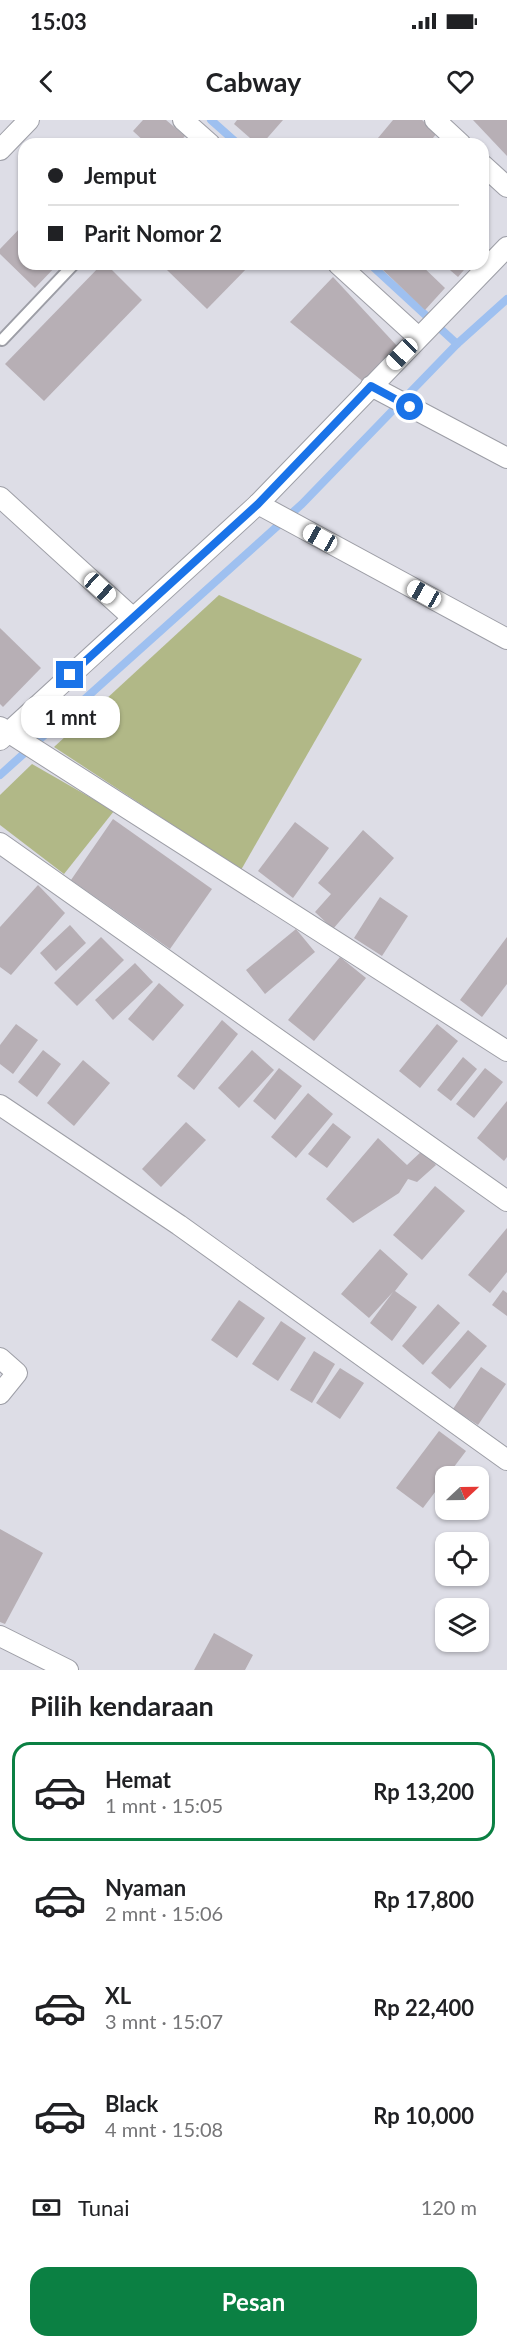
<!DOCTYPE html>
<html lang="id">
<head>
<meta charset="utf-8">
<style>
	body { margin:0; font-family:Lato,sans-serif; background:#f6f6f6; color:#202124; height:100vh; display:flex; flex-direction:column; font-size:22px; white-space:nowrap }
	* { box-sizing:border-box; margin:0 }
	p { font-size:20px; color:#757577 }
	.icon { flex:none; width:33px; height:33px; fill:none; stroke:currentColor; stroke-width:2; stroke-linecap:round; stroke-linejoin:round }
	.map { position:relative; height:1550px; overflow:hidden }
	.sheet { display:flex; flex-direction:column; background:#fff; flex:1 }
	.sheet>* { flex:none }
	.guide { position:absolute; left:18px; top:18px; width:471px; height:132px; border-radius:18px; box-shadow:0 2px 4px #0004; display:grid; align-content:center; height:132px; padding:0 30px; background:#fff }
	.needle { width:39px; rotate:68deg }
	.tools { position:absolute; left:435px; top:1346px; display:grid; gap:12px }
	.tools a { display:grid; place-items:center; width:54px; height:54px; border-radius:12px; background:#fff; box-shadow:0 2px 4px #0004; font-size:30px }
	.end { position:absolute; width:27px; height:27px; margin:-14px; border:8px solid #1a73e8; background:#fff; box-shadow:0 0 0 3px #fff }
	.from { border-radius:50% }
	.bubble { position:absolute; height:42px; border-radius:18px; background:#fff; box-shadow:0 2px 4px #0004; font-size:20px; font-weight:700; line-height:42px; text-align:center }
	.car { position:absolute; width:18px; height:36px; margin:-18px -9px; border-radius:8px; box-shadow:0 0 4px 2px #0007; background:linear-gradient(#fff 24%,#345 0 40%,#fff 0 76%,#345 0 86%,#fff 0) }
	.guide b { display:flex; align-items:center; gap:21px; height:57px; font-size:22px }
	.guide b+b { border-top:2px solid #e0e0e0 }
	.guide i { width:15px; height:15px; background:#202124 }
	ul { padding:0; list-style:none }
	li { display:flex; align-items:center; gap:18px; height:99px; margin:0 12px 9px; padding:0 18px; border:3px solid transparent; border-radius:18px }
	li div { flex:1 }
	li b { display:block; font-size:22px }
	li em { font-style:normal; font-weight:700 }
	li.active { border-color:#0b8043 }
	li>.icon { width:54px; height:54px; stroke-width:1.5 }
	h2 { padding:0 30px; font-size:27px; line-height:72px }
	.pay { display:flex; align-items:center; gap:15px; height:66px; padding:0 30px; font-size:22px }
	.pay p { margin-inline-start:auto }
	.button { display:flex; gap:12px; margin-top:auto; padding:12px 30px }
	.button a { flex:1; height:69px; border-radius:18px; background:#0b8043; color:#fff; font-size:24px; font-weight:700; line-height:69px; text-align:center }
	.status { display:flex; justify-content:space-between; align-items:center; height:42px; padding:0 30px; background:#fff; direction:ltr }
	.status svg { height:16px; fill:currentColor }
	header { display:flex; justify-content:space-between; align-items:center; height:78px; padding:0 30px; background:#fff; font-size:27px; font-weight:700 }
	.map>svg:first-child { display:block }
</style>
</head>
<body>
<div class="status"><b>15:03</b><svg viewBox="0 0 49 12"><path d="M0 12V9h3v3zM5 12V6h3v6zM10 12V3h3v9zM15 12V0h3v12zM26 1h20v11H26zM47 4h2v5h-2z"/></svg></div>
<header><svg class="icon" aria-label="back" viewBox="0 0 24 24"><path d="M15 5l-7 7 7 7"/></svg>Cabway<svg class="icon" aria-label="heart" viewBox="0 0 24 24"><path d="M12 20l-8-8c-3-5 5-10 8-4 3-6 11-1 8 4z"/></svg></header>
<div class="map">
<svg width="507" height="1550" viewBox="0 0 507 1550">
	<rect width="100%" height="100%" fill="#dddde6"/>
	<g fill="#b1b887">
		<path d="M219 475 362 539 241 750 54 627Z"/>
		<path d="M32 644 114 691 64 754 0 705V675Z"/>
	</g>
	<g fill="none" stroke-linecap="round" stroke-linejoin="round">
		<g stroke="#9ec0f0" stroke-width="8">
			<path d="M211 0 238 24"/>
			<path d="M370 144 457 224"/>
			<path d="M0 655 302 384 457 224 507 179"/>
		</g>
	</g>
	<g fill="#b7afb5">
		<path d="M143 0H166L185 16 178 24H147L133 11Z"/>
		<path d="M237 0H283L262 24H257L234 4Z"/>
		<path d="M393 0H422L437 13 428 24H373Z"/>
		<path d="M473 0H507V36Z"/>
		<path d="M24 104V144H58L35 168 0 134V129Z"/>
		<path d="M102 144H106L142 180 44 281 5 244Z"/>
		<path d="M173 144H251L207 189 167 150Z"/>
		<path d="M386 144H420L445 168 425 190 382 149Z"/>
		<path d="M443 144H469L458 157Z"/>
		<path d="M333 157 398 227 366 264 290 202Z"/>
		<path d="M0 508 41 548 3 587 0 584Z"/>
		<path d="M113 699 212 769 170 829 71 760Z"/>
		<path d="M295 702 329 728 293 778 258 751Z"/>
		<path d="M363 710 394 738 333 809 315 792 331 774 318 763Z"/>
		<path d="M38 765 65 793 11 855 0 847V807Z"/>
		<path d="M380 777 408 796 382 836 354 818Z"/>
		<path d="M70 805 86 823 56 851 40 833Z"/>
		<path d="M296 809 315 832 265 874 246 850Z"/>
		<path d="M101 817 124 840 77 886 54 863Z"/>
		<path d="M507 817V864L482 897 460 880Z"/>
		<path d="M340 837 366 858 314 921 288 900Z"/>
		<path d="M135 843 153 862 113 900 95 880Z"/>
		<path d="M159 863 184 885 153 921 128 899Z"/>
		<path d="M222 900 238 914 194 970 177 956Z"/>
		<path d="M16 904 38 920 13 954 0 944V925Z"/>
		<path d="M437 904 458 921 420 968 399 951Z"/>
		<path d="M43 930 61 944 37 977 18 962Z"/>
		<path d="M252 930 274 950 239 988 218 968Z"/>
		<path d="M463 937 477 949 451 981 437 970Z"/>
		<path d="M83 940 110 963 74 1006 47 983Z"/>
		<path d="M279 948 302 966 275 1000 253 981Z"/>
		<path d="M485 948 503 962 474 998 456 984Z"/>
		<path d="M308 973 333 994 296 1038 271 1017Z"/>
		<path d="M507 981V1037L504 1041 477 1018Z"/>
		<path d="M186 1002 206 1020 161 1067 142 1049Z"/>
		<path d="M333 1003 351 1017 327 1048 308 1034Z"/>
		<path d="M378 1018 407 1045 423 1030 436 1045 417 1062 408 1059 399 1073 353 1103 326 1079Z"/>
		<path d="M435 1066 465 1091 422 1140 393 1115Z"/>
		<path d="M507 1108V1152L490 1173 468 1155Z"/>
		<path d="M380 1129 408 1154 395 1171 417 1187 392 1221 370 1203 393 1172 369 1198 341 1174Z"/>
		<path d="M503 1170 507 1173V1196L492 1185Z"/>
		<path d="M239 1180 265 1198 237 1238 211 1220Z"/>
		<path d="M438 1184 460 1203 423 1245 402 1226Z"/>
		<path d="M281 1201 306 1218 278 1261 252 1244Z"/>
		<path d="M468 1210 487 1226 450 1269 431 1253Z"/>
		<path d="M314 1231 335 1244 312 1283 290 1270Z"/>
		<path d="M481 1247 506 1264 478 1305 453 1289Z"/>
		<path d="M340 1248 364 1263 340 1299 316 1283Z"/>
		<path d="M439 1311 466 1331 423 1388 396 1368Z"/>
		<path d="M0 1409 43 1433 5 1504 0 1502Z"/>
		<path d="M214 1513 253 1535 245 1550H194Z"/>
	</g>
	<g fill="none" stroke-linecap="round" stroke-linejoin="round">
		<defs>
			<path id="lane" d="M2 220 74 144"/>
			<g id="street">
				<path d="M183 0 210 24"/>
				<path d="M435 0 461 24"/>
				<path d="M0 30 29 0"/>
				<path d="M483 45 507 67"/>
				<path d="M338 144 418 217"/>
				<path d="M371 266 507 338"/>
				<path d="M0 377 133 498"/>
				<path d="M258 384 507 519"/>
				<path d="M0 607 507 931"/>
				<path d="M0 620 258 384 507 127"/>
				<path d="M0 723 507 1081"/>
				<path d="M0 985 179 1105 507 1340"/>
				<path d="M0 1238 17 1253 0 1274"/>
				<path d="M0 1516 68 1550"/>
			</g>
		</defs>
		<use href="#lane" stroke="#9d9ea6" stroke-width="14"/>
		<use href="#street" stroke="#9d9ea6" stroke-width="22"/>
		<use href="#lane" stroke="#fff" stroke-width="10"/>
		<use href="#street" stroke="#fff" stroke-width="20"/>
	</g>
	<g fill="none" stroke-linecap="round" stroke-linejoin="round">
		<path stroke="#1a73e8" stroke-width="8" d="M70 555 258 384 371 266 410 287"/>
	</g>
</svg>
<div class="tools">
<a><svg class="needle" viewBox="-14 -14 28 28"><path d="M0-13l5 13h-10z" fill="#e53935"/><path d="M0 13l5-13h-10z" fill="#757577"/></svg></a>
<a><svg class="icon" aria-label="locate" viewBox="0 0 24 24"><circle cx="12" cy="12" r="6"/><path d="M12 2v4M12 18v4M2 12h4M18 12h4"/></svg></a>
<a><svg class="icon" aria-label="layers" viewBox="0 0 24 24"><path d="M12 4l9 5-9 5-9-5zM3 14l9 5 9-5"/></svg></a>
</div>
<i class="end from" style="left:410px;top:287px"></i>
<i class="end" style="left:70px;top:555px"></i>
<div class="bubble" style="left:21px;top:576px;width:99px">1 mnt</div>
<i class="car" style="left:402px;top:234px;rotate:224deg"></i>
<i class="car" style="left:320px;top:418px;rotate:299deg"></i>
<i class="car" style="left:100px;top:468px;rotate:132deg"></i>
<i class="car" style="left:424px;top:474px;rotate:299deg"></i>
<div class="guide">
<b><i class="from"></i>Jemput</b>
<b><i></i>Parit Nomor 2</b>
</div>
</div>
<section class="sheet">
<h2>Pilih kendaraan</h2>
<ul>
<li class="active"><svg class="icon" aria-label="car" viewBox="0 0 24 24"><path d="M5 17H2v-5l4-1 3-4h7l3 4 3 1v5h-3M9 17h6M6 11h13"/><circle cx="7" cy="17" r="2"/><circle cx="17" cy="17" r="2"/></svg><div><b>Hemat</b><p>1 mnt · 15:05</p></div><em>Rp 13,200</em></li>
<li><svg class="icon" aria-label="car" viewBox="0 0 24 24"><path d="M5 17H2v-5l4-1 3-4h7l3 4 3 1v5h-3M9 17h6M6 11h13"/><circle cx="7" cy="17" r="2"/><circle cx="17" cy="17" r="2"/></svg><div><b>Nyaman</b><p>2 mnt · 15:06</p></div><em>Rp 17,800</em></li>
<li><svg class="icon" aria-label="car" viewBox="0 0 24 24"><path d="M5 17H2v-5l4-1 3-4h7l3 4 3 1v5h-3M9 17h6M6 11h13"/><circle cx="7" cy="17" r="2"/><circle cx="17" cy="17" r="2"/></svg><div><b>XL</b><p>3 mnt · 15:07</p></div><em>Rp 22,400</em></li>
<li><svg class="icon" aria-label="car" viewBox="0 0 24 24"><path d="M5 17H2v-5l4-1 3-4h7l3 4 3 1v5h-3M9 17h6M6 11h13"/><circle cx="7" cy="17" r="2"/><circle cx="17" cy="17" r="2"/></svg><div><b>Black</b><p>4 mnt · 15:08</p></div><em>Rp 10,000</em></li>
</ul>
<div class="pay"><svg class="icon" aria-label="cash" viewBox="0 0 24 24"><path d="M3 7h18v10H3z"/><circle cx="12" cy="12" r="2"/></svg>Tunai<p>120 m</p></div>
<div class="button"><a>Pesan</a></div>
</section>
</body>
</html>
